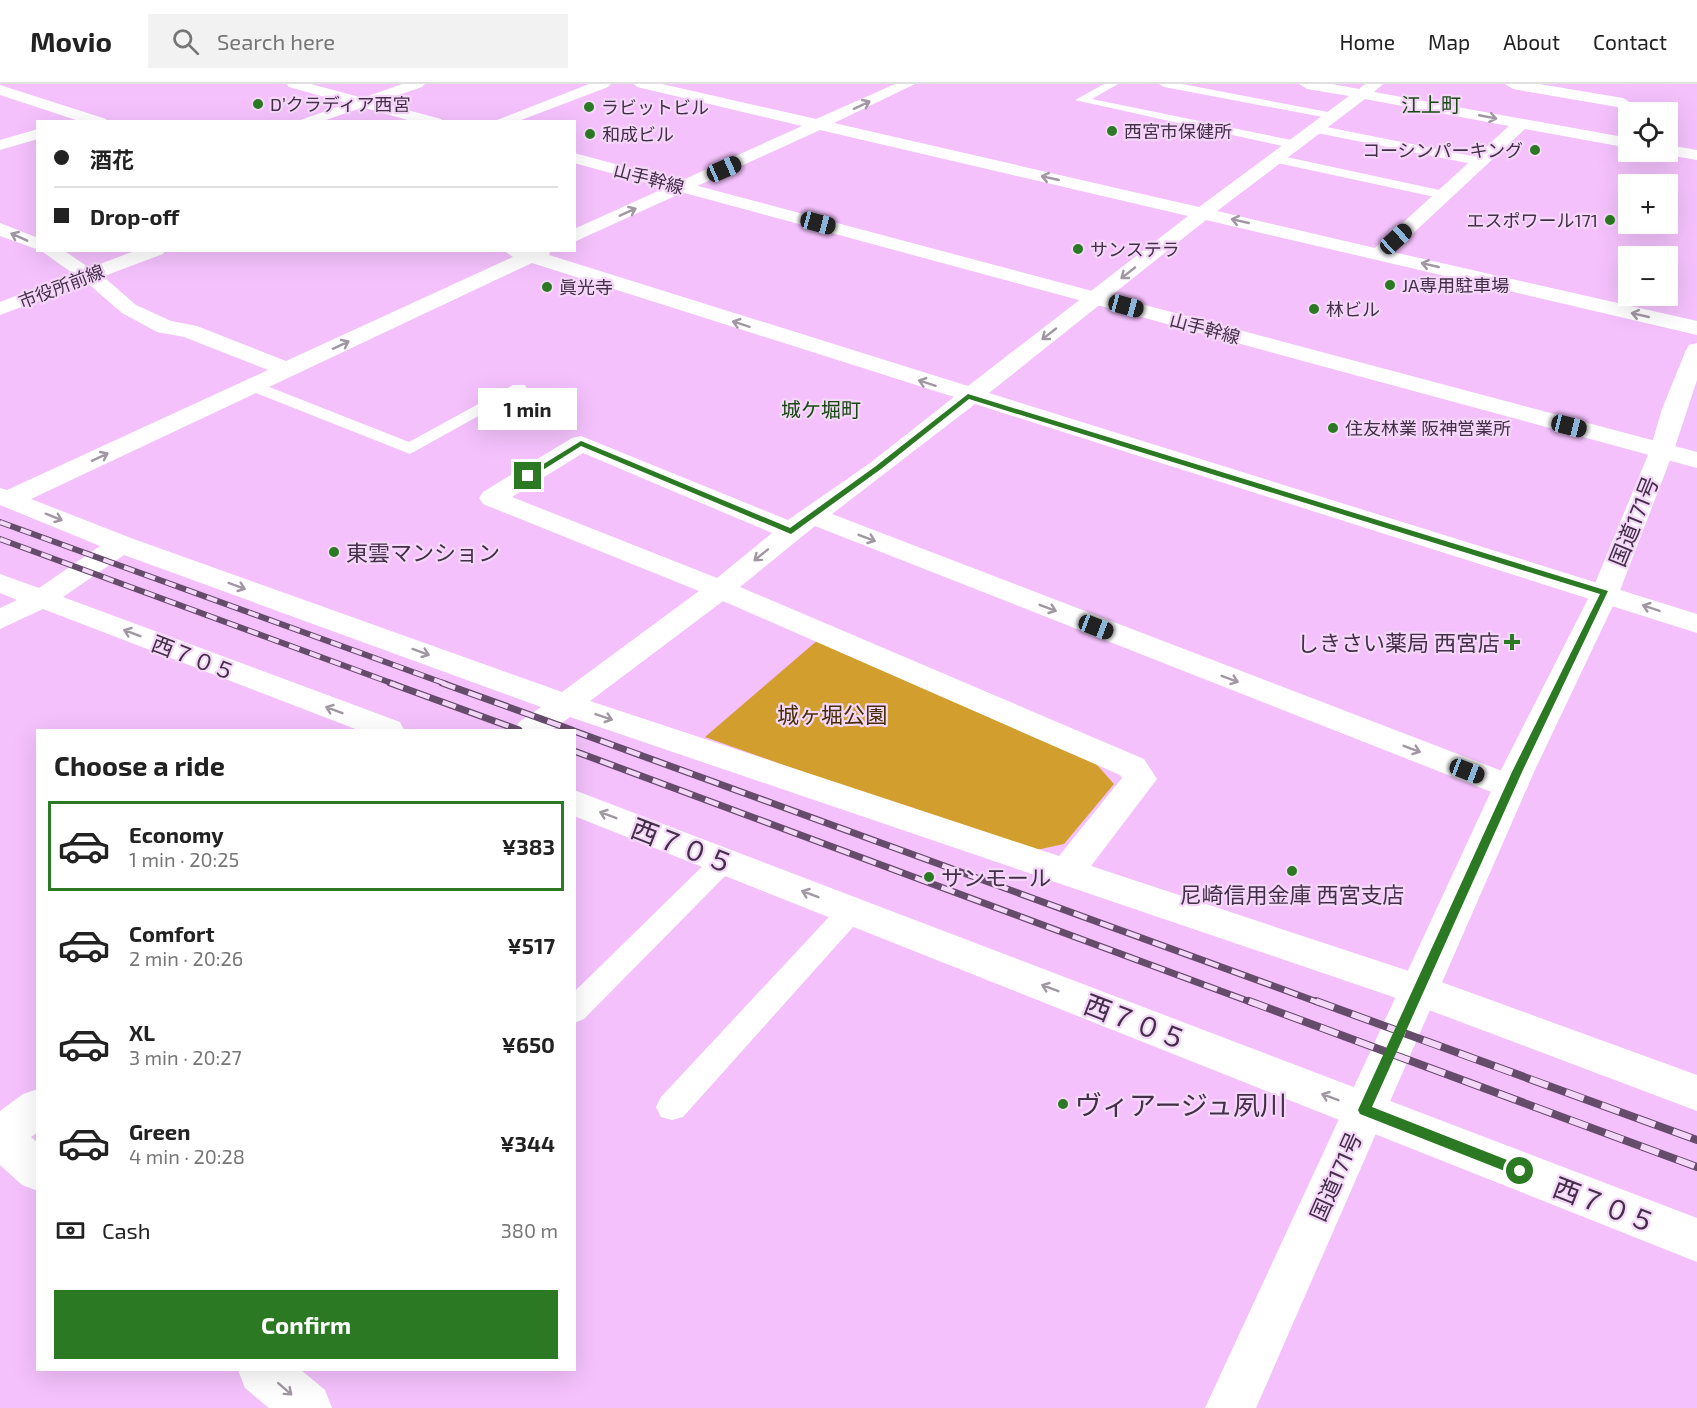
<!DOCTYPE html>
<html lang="en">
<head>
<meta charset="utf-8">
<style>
	body { margin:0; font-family:"Exo 2","Noto Sans JP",sans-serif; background:#f2f2f2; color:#222; height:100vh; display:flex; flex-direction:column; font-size:22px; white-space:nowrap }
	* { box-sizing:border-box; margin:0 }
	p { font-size:20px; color:#767676 }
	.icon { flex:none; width:33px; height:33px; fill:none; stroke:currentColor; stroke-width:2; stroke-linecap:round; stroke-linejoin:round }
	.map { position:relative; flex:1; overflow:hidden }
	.details { position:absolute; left:36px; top:645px; width:540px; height:642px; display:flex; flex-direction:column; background:#fff; border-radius:0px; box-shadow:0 6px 24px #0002 }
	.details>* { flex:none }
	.top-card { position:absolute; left:36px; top:36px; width:540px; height:132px; border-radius:0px; box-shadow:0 6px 24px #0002; display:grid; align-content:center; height:132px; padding:0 18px; background:#fff }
	.tools { position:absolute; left:1618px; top:18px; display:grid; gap:12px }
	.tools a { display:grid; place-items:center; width:60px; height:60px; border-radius:0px; background:#fff; box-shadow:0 6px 24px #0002; font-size:30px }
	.end { position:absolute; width:27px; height:27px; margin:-14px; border:8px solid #2b7922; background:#fff; box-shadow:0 0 0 3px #fff }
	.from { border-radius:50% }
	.bubble { position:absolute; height:42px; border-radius:0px; background:#fff; box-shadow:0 6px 24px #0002; font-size:20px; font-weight:700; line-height:42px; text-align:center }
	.car { position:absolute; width:18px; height:36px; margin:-18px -9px; border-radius:8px; box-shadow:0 0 4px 2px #0007; background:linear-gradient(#222 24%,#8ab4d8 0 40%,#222 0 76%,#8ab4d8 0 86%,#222 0) }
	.top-card b { display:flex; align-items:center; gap:21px; height:57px; font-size:22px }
	.top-card b+b { border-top:2px solid #e0e0e0 }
	.top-card i { width:15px; height:15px; background:#222 }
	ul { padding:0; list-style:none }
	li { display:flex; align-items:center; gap:18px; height:90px; margin:0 12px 9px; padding:0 6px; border:3px solid transparent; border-radius:0px }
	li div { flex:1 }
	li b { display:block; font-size:22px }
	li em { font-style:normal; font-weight:700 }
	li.selected { border-color:#2b7922 }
	li>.icon { width:54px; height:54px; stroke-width:1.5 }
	h2 { padding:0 18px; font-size:27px; line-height:72px }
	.pay { display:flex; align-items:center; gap:15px; height:66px; padding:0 18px; font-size:22px }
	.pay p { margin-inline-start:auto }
	.primary-button { display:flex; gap:12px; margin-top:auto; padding:12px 18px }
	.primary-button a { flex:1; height:69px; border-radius:0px; background:#2b7922; color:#fff; font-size:24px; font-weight:700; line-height:69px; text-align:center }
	header { display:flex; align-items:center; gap:36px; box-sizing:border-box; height:84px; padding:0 30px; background:#fff; border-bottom:2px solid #e0e0e0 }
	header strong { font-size:28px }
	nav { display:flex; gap:33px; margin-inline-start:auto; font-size:21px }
	.search { width:420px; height:54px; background:#f2f2f2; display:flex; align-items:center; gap:15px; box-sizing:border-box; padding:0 21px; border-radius:0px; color:#767676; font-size:22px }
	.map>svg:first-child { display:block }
</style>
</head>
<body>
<header>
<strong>Movio</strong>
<div class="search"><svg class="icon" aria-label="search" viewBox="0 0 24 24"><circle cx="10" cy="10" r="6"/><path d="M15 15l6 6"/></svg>Search here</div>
<nav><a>Home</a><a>Map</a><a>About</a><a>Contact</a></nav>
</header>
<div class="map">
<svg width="1697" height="1324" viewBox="0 0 1697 1324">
	<rect width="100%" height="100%" fill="#f4c1fc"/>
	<path fill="#d29e2d" d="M819 555 1090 673 1114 700 1064 760 1027 768 705 653Z"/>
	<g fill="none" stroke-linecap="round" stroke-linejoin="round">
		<g fill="#fff" fill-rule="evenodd">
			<path d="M1104 0H1118L1092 15 1296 57 1302 61 1296 65 1075 16Z"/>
			<path d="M1159 0H1182L1333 29 1339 32 1333 35 1164 3Z"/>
			<path d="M1316 41 1482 74 1488 78 1482 82 1312 48 1310 45Z"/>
			<path d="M1277 71 1444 107 1451 111 1444 115 1273 78V72Z"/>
			<path d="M254 297 409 358 513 301H525L527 305 410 370 248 306 246 302Z"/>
			<path d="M724 767 733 770 737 777 733 784 584 935 574 939V908L715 770Z"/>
			<path d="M852 816 862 819 866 826 862 833 683 1033 672 1036 661 1033 656 1023 661 1013 842 819Z"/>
		</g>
		<g fill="#fff" fill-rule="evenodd">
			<path d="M402 0H425L422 3 320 38H295Z"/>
			<path d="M634 0H662L816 35 895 0H915L834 39 1199 123 1349 12 1307 5 1299 0H1332L1359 5 1365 0H1383L1374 8 1629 54V64L1525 45 1393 168 1697 237V251L1206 136 989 309 1697 530V549L975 320 832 430 1523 695 1528 703 1523 711 1511 715 1499 711 815 442 740 503 1144 675 1157 695 1091 782 1433 895 1697 991V1027L1405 917 570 633 552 646H515L519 638 541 623 124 471 63 513 400 638 404 646H358L43 525 0 545V524L17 516 0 509V490L39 504 100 462 0 421V404L7 406 268 286 184 253 157 248 122 229 92 203 40 166H63L106 195 136 221 171 237 197 242 286 277 513 173 503 166H551L549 171 968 302 1188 132 820 46 574 158V145L802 42 637 3ZM1365 15 1509 42 1375 164 1217 127ZM532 179 954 313 870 379 788 436 581 352 572 354 483 408 479 414 483 420 699 507 562 608 131 454 31 415ZM583 369 772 449 717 494 512 413ZM723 517 1120 691 1122 694 1059 772 590 617Z"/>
			<path d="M1505 0H1539L1623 14 1631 19 1623 24 1513 5Z"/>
			<path d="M0 1 106 35 108 38H82L0 11Z"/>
			<path d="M38 45V55L0 66V56Z"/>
			<path d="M1668 61 1697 66V76L1662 70 1661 68H1668Z"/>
			<path d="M0 139 38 154 39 166 0 152Z"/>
			<path d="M574 706 1697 1134V1178L574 732Z"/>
			<path d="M38 1005V1048L31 1053 38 1059V1107L22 1101 0 1081V1027L23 1010Z"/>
			<path d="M238 1286H301L325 1306 332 1324H269L245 1304Z"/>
		</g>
		<g fill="#fff" fill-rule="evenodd">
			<path d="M286 0H311L441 35 443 38H415L289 3Z"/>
			<path d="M589 0H611L608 3 516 38H492Z"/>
			<path d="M574 69 1697 368V384L574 79Z"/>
			<path d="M137 166H165L163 170 0 231V218Z"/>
		</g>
		<path fill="#fff" fill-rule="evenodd" d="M1697 259V296L1674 366 1619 509 1534 688 1256 1324H1205L1500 688 1591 509 1650 366 1662 325 1686 266 1689 261Z"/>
		<defs>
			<g id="rail-far2">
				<path d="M0 438 446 600"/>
				<path d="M0 455 394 600"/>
			</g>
			<g id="rail-far1">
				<path d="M390 599 519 646"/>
				<path d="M442 599 572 646"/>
				<path d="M574 647 1320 919"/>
				<path d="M574 667 1253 919"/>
			</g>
			<g id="rail">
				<path d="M1249 917 1697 1083"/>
				<path d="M1316 917 1697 1056"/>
			</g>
		</defs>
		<use href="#rail-far2" stroke="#664c6b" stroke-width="6"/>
		<use href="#rail-far1" stroke="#664c6b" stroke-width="7"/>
		<use href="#rail" stroke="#664c6b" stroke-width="8"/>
		<use href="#rail-far2" stroke="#f5d7fa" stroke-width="4" stroke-dasharray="11" stroke-linecap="butt"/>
		<use href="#rail-far1" stroke="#f5d7fa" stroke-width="4.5" stroke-dasharray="14" stroke-linecap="butt"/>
		<use href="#rail" stroke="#f5d7fa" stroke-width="6" stroke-dasharray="19" stroke-linecap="butt"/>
	</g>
	<defs><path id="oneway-shaft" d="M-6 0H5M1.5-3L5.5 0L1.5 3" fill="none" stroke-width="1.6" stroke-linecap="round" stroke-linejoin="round" transform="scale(1.5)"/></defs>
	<g stroke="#a197a3">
		<use href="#oneway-shaft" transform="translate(862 21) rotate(-25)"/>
		<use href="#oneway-shaft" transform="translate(1488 33) rotate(11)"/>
		<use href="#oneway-shaft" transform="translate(1050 94) rotate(-167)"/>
		<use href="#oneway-shaft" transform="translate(628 128) rotate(-24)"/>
		<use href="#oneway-shaft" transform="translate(1240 137) rotate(-167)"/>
		<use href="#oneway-shaft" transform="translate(19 153) rotate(-156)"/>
		<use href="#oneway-shaft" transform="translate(1430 181) rotate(-167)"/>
		<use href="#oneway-shaft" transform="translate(1128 189) rotate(142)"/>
		<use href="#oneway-shaft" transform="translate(1640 231) rotate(-167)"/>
		<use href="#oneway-shaft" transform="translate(741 240) rotate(-162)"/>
		<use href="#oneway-shaft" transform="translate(1049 250) rotate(142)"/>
		<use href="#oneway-shaft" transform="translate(341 261) rotate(-25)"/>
		<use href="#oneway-shaft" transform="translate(927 299) rotate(-162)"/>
		<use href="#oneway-shaft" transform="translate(100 373) rotate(-25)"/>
		<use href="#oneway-shaft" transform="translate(54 433) rotate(22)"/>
		<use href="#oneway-shaft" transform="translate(867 454) rotate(21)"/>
		<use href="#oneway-shaft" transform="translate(761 471) rotate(141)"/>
		<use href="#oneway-shaft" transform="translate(237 502) rotate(20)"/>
		<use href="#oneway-shaft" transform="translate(1048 524) rotate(21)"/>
		<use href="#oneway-shaft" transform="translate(1651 524) rotate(-161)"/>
		<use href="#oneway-shaft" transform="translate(132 549) rotate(-159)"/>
		<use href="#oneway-shaft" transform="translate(421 568) rotate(20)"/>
		<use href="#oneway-shaft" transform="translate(1230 595) rotate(21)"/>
		<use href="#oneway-shaft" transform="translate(334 626) rotate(-159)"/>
		<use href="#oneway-shaft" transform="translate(604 633) rotate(19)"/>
		<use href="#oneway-shaft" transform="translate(1412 665) rotate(21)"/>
		<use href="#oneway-shaft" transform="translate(608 731) rotate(-159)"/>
		<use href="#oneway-shaft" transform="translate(810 810) rotate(-159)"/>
		<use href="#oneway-shaft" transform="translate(1050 904) rotate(-159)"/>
		<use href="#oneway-shaft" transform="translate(1330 1013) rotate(-159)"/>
		<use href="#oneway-shaft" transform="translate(285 1305) rotate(41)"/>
	</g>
	<path fill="#2b7922" d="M968 310 1608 507 1522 688 1372 1023 1525 1083V1091H1515L1360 1030 1358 1026 1512 688 1600 510 969 315 881 385 791 450 581 362 530 394 524 392 581 357 790 444 876 382Z"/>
	<g fill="#2b7922" stroke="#f5d7fa" stroke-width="2">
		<circle cx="258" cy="20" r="6"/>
		<circle cx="589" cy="23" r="6"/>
		<circle cx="1112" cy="47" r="6"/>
		<circle cx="590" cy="50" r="6"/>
		<circle cx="1535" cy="66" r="6"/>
		<circle cx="1610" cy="136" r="6"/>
		<circle cx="1078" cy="165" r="6"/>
		<circle cx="1390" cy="201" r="6"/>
		<circle cx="547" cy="203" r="6"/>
		<circle cx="1314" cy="225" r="6"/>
		<circle cx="1333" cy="344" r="6"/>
		<circle cx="334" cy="468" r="6"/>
		<path d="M1509 549h6v6h6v6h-6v6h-6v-6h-6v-6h6z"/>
		<circle cx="1292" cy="787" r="6"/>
		<circle cx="929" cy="793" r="6"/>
		<circle cx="1063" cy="1020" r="6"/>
	</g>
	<g text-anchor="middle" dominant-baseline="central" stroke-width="4.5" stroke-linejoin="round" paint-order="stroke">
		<g font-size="18" fill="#432f47" stroke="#f5d7fa" text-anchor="start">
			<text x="270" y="20">D’クラディア西宮</text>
			<text x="601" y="23">ラビットビル</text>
			<text x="1124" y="47">西宮市保健所</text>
			<text x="602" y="50">和成ビル</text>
			<text x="1523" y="66" text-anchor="end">コーシンパーキング</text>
			<text x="1598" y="136" text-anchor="end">エスポワール171</text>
			<text x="1090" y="165">サンステラ</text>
			<text x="1402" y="201">JA専用駐車場</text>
			<text x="559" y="203">眞光寺</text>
			<text x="1326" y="225">林ビル</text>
			<text x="1345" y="344">住友林業 阪神営業所</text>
		</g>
		<g font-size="18" fill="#432f47" stroke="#f5d7fa">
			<text transform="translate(649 94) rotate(15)">山手幹線</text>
			<text transform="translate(61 202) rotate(-21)">市役所前線</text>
			<text transform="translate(1205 244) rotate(15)">山手幹線</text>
		</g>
		<g font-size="20" fill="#174811" stroke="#f5d7fa">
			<text x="1431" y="20">江上町</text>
			<text x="821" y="325">城ケ堀町</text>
		</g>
		<g font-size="22" fill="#432f47" stroke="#f5d7fa">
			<text transform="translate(1633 437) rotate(-68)">国道171号</text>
			<text transform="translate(194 573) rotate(21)">西７０５</text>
			<text transform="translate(1335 1092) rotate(-66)">国道171号</text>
		</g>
		<g font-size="22" fill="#432f47" stroke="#f5d7fa" text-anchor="start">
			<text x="346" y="468">東雲マンション</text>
			<text x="1500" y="558" text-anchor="end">しきさい薬局 西宮店</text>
			<text x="941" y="793">サンモール</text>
			<text x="1292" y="810" text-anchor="middle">尼崎信用金庫 西宮支店</text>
		</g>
		<g font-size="22" fill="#452f00" stroke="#f5d7fa">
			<text x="832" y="630">城ヶ堀公園</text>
		</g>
		<g font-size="27" fill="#432f47" stroke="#f5d7fa">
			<text transform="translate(683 761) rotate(21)">西７０５</text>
			<text transform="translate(1136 937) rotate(21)">西７０５</text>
			<text transform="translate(1605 1120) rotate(21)">西７０５</text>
		</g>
		<g font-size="27" fill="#432f47" stroke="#f5d7fa" text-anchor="start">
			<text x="1075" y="1020">ヴィアージュ夙川</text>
		</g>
	</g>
</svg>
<div class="tools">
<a><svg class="icon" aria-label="locate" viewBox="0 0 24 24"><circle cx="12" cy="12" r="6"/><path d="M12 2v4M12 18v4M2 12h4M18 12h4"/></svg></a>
<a>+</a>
<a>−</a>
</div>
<i class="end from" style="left:1520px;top:1087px"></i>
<i class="end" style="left:528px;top:392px"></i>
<div class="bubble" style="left:478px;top:304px;width:99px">1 min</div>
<i class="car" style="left:724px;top:85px;rotate:66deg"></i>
<i class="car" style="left:818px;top:139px;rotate:105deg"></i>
<i class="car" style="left:1396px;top:155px;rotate:48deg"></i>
<i class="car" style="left:1126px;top:222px;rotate:105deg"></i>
<i class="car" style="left:1569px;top:342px;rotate:104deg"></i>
<i class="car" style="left:1096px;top:543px;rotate:111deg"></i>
<i class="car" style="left:1467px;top:687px;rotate:111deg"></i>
<div class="top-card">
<b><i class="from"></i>酒花</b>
<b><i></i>Drop-off</b>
</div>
<section class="details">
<h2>Choose a ride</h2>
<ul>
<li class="selected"><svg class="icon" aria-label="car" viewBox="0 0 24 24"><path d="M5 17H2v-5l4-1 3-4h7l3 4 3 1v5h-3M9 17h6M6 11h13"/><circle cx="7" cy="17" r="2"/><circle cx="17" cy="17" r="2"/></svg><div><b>Economy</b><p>1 min · 20:25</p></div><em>¥383</em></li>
<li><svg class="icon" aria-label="car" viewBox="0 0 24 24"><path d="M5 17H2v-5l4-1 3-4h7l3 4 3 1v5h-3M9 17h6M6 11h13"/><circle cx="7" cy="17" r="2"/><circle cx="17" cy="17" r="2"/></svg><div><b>Comfort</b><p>2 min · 20:26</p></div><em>¥517</em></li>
<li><svg class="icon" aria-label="car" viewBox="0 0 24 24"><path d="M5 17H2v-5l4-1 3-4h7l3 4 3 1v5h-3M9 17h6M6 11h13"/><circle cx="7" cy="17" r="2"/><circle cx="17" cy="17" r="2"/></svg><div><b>XL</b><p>3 min · 20:27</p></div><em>¥650</em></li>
<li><svg class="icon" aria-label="car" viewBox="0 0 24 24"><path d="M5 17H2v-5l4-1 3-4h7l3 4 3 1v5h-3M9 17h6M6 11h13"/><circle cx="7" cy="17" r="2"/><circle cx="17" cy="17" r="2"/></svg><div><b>Green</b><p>4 min · 20:28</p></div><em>¥344</em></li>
</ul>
<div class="pay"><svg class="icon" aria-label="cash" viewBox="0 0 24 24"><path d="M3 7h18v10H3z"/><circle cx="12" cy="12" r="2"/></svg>Cash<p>380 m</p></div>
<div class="primary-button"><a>Confirm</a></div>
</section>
</div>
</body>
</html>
